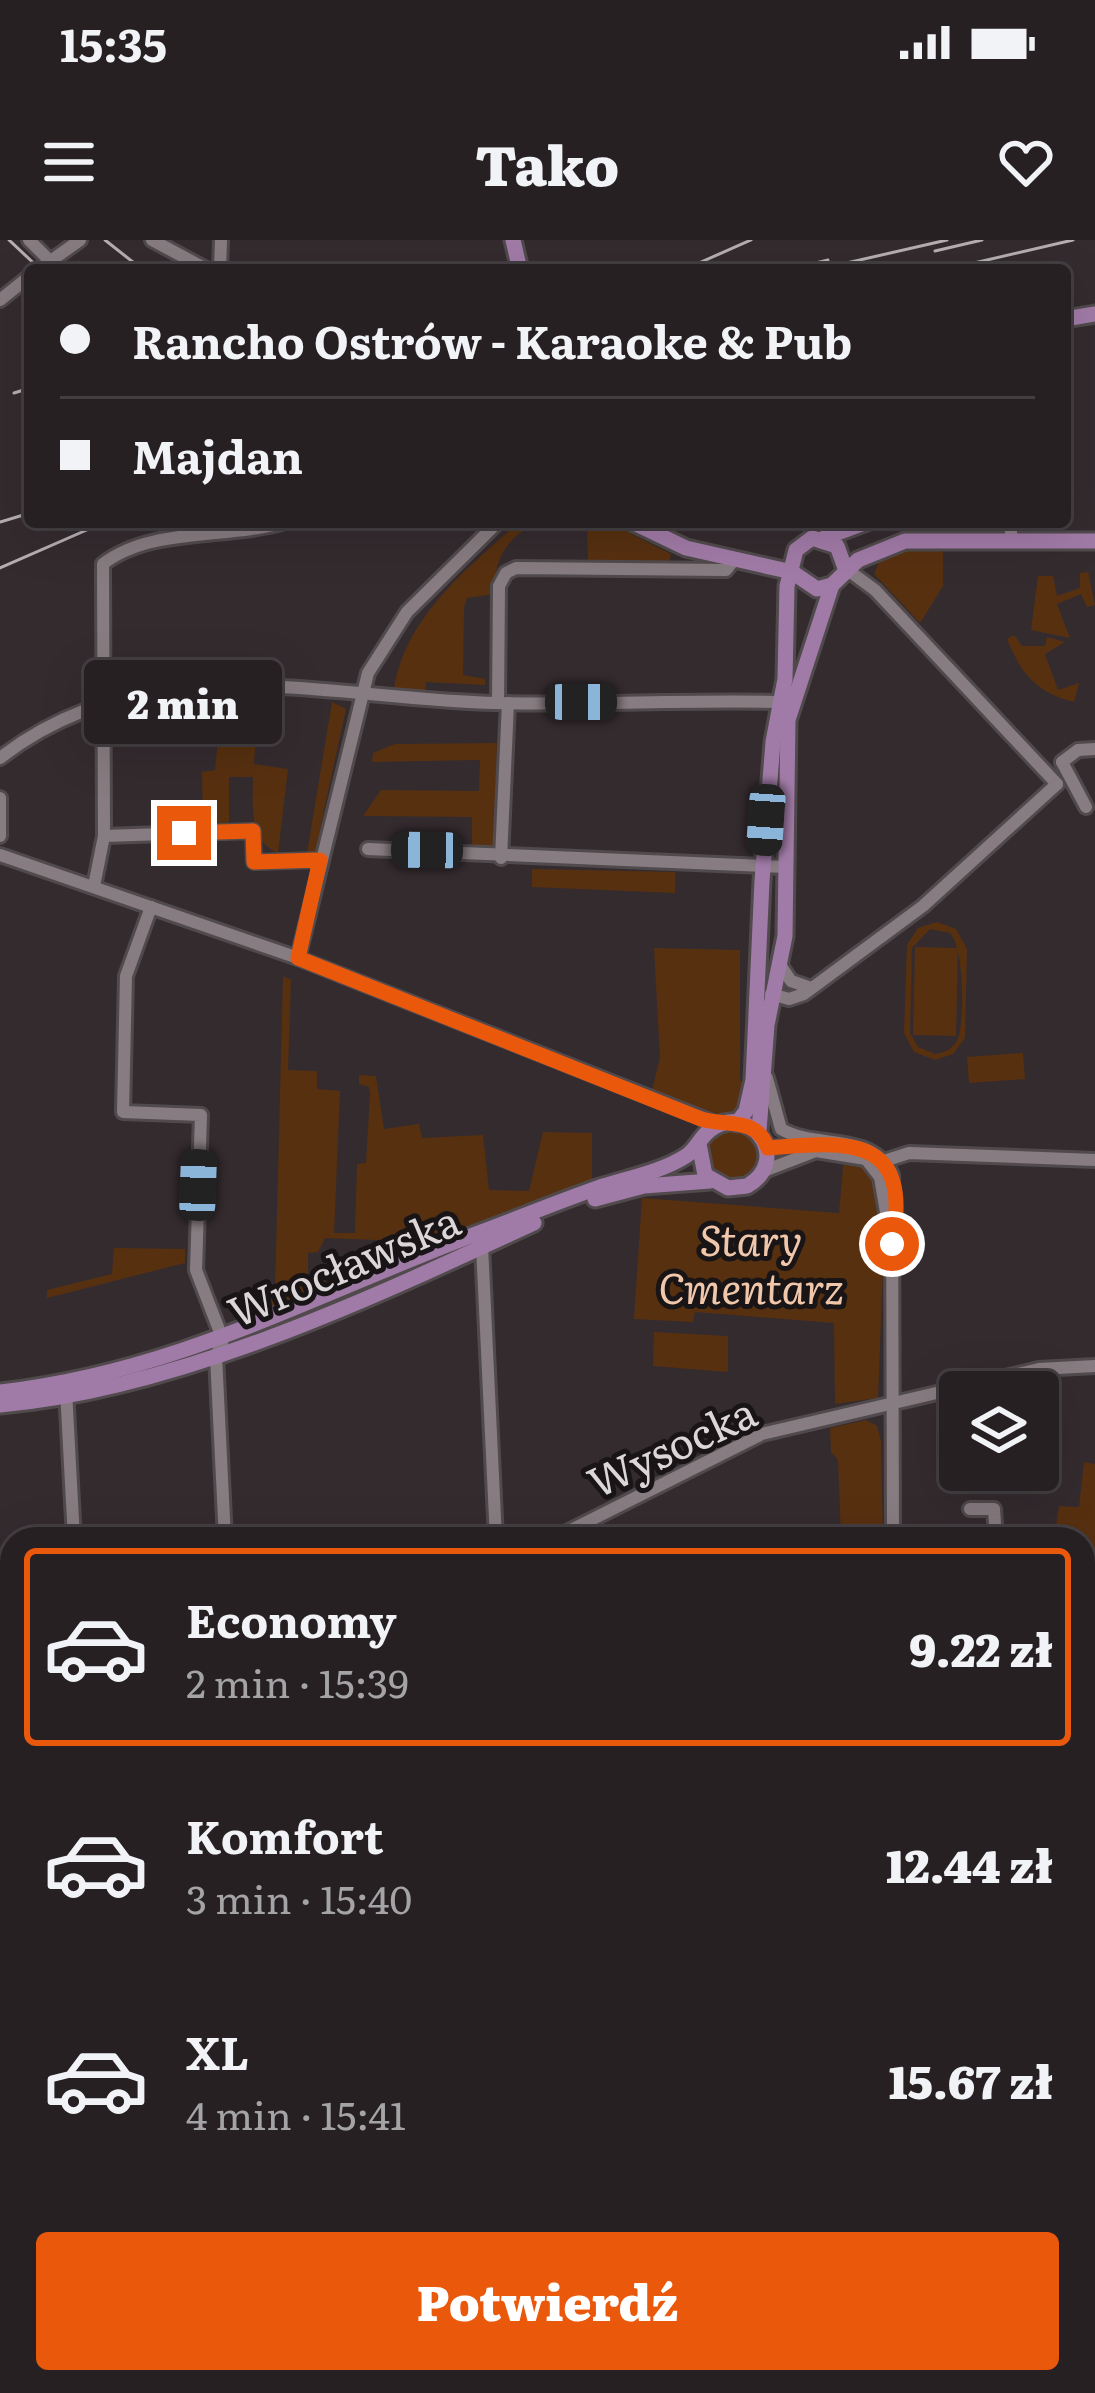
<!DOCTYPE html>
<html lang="pl">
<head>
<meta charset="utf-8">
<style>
	body { margin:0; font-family:Literata,serif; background:#332d30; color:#f1f3f6; height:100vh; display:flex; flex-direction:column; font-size:45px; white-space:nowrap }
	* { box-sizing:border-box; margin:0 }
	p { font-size:39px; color:#a4a3a6 }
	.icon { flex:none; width:66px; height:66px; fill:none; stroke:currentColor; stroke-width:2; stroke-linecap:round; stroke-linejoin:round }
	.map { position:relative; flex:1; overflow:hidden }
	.side { position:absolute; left:0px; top:1287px; width:1095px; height:867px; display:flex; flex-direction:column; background:#272023; border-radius:36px 36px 0 0; box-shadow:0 12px 48px #0002,0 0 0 3px #433e41 }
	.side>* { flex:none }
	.hud { position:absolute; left:24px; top:24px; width:1047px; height:264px; border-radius:12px; box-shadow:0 12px 48px #0002,0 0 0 3px #433e41; display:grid; align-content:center; height:264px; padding:0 36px; background:#272023 }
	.controls { position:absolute; left:939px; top:1131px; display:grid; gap:24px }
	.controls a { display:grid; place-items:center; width:120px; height:120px; border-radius:12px; background:#272023; box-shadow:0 12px 48px #0002,0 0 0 3px #433e41; font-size:60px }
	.end { position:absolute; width:54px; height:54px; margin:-27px; border:15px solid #ea580c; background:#fff; box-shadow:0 0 0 6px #fff }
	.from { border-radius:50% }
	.bubble { position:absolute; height:84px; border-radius:12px; background:#272023; box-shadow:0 12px 48px #0002,0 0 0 3px #433e41; font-size:39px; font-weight:800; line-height:84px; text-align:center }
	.car { position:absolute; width:36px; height:72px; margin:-36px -18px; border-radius:15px; box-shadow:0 0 9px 3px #0007; background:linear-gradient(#222 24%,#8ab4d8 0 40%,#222 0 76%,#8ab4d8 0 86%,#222 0) }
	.hud b { display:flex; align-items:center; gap:42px; height:114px; font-size:45px }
	.hud b+b { border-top:3px solid #433e41 }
	.hud i { width:30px; height:30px; background:#f1f3f6 }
	ul { padding:21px 0 0; list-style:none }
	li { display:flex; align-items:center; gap:36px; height:198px; margin:0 24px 18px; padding:0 12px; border:6px solid transparent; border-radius:12px }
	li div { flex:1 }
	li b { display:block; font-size:45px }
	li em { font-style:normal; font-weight:800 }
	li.selected { border-color:#ea580c }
	li>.icon { width:108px; height:108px; stroke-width:1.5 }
	.button { display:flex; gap:24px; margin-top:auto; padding:24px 36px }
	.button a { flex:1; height:138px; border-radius:12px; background:#ea580c; color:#fff; font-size:48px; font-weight:800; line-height:138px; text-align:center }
	.status { display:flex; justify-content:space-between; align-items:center; height:84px; padding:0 60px; background:#272023; direction:ltr }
	.status svg { height:33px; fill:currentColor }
	header { display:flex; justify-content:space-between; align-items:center; height:156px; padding:0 36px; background:#272023; font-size:54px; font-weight:800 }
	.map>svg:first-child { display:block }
</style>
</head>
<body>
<div class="status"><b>15:35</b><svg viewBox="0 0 49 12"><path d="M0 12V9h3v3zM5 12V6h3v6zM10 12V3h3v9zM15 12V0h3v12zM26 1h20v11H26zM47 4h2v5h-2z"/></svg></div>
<header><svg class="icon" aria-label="menu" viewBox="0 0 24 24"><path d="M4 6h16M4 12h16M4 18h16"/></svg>Tako<svg class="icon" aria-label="heart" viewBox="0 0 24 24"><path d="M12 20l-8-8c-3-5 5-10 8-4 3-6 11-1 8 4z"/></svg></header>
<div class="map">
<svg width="1095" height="2153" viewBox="0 0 1095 2153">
	<rect width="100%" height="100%" fill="#342b2f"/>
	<g fill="#573010" fill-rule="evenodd">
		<path d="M519 282H537C505 300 495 317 494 354L467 358 464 367 463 435 485 439V445L426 442 425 451 394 449C405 377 468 328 519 282Z"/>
		<path d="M581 282H608L671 314 669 322 588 325 587 285Z"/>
		<path d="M920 306 943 312V346L920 383 874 334 880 319Z"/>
		<path d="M1088 332 1095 365 1087 367 1081 354 1057 364 1070 398 1031 390 1038 336H1053L1057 356 1080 348V333Z"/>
		<path d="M1014 395 1022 406H1045L1047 397 1065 402 1045 414 1058 450 1079 443 1074 462C1037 453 1021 434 1007 399Z"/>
		<path d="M332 462 346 469 314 617 306 619Z"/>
		<path d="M220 476 257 480 254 524 288 529 278 613C248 601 253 565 253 537H229V587L203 589 202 532 215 530Z"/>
		<path d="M497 503 494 607 472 608V577L363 576 381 550 479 551 480 520 372 522 373 513 395 504Z"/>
		<path d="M532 629 675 632V653L532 647Z"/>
		<path d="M937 682 956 689 967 709 965 798 953 814 935 820 914 812 904 793 907 705 918 688ZM930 689 950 693C964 707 965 778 958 798 954 809 945 812 935 814L918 807 910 793 912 708Z"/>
		<path d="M915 707 958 708 956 796 913 795Z"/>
		<path d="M654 708 740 710V838L745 856 734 874 712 878 651 854 660 818Z"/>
		<path d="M283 736 291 740 288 830 317 831V849L340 851 334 993H355L357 924 366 923 370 854 369 847 359 844V835L376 836 384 889 419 884 422 898 483 895 489 950 529 951 543 892 592 893V940L385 1026 383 1005 376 1000 325 998 318 1012 308 1013V1034H325V1049L262 1074 275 1053Z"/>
		<path d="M1023 813 1025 839 969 843 967 817Z"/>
		<circle cx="733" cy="915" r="27"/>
		<path d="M844 916 871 927 884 1001 878 1158 835 1164 834 1083 695 1072 693 1082 634 1079 642 958 839 973Z"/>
		<path d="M114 1008 185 1009V1023L47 1058V1050L112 1034Z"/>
		<path d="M654 1092 728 1096V1132L653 1126Z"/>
		<path d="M866 1180 877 1186 881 1201 883 1299H841L838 1220 831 1212 830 1188Z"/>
		<path d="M1084 1222 1095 1224V1326L1083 1323V1299H1054L1059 1266 1079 1267Z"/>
		<rect x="1083" y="1505" width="12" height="281"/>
		<path d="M636 2142H848L849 2153H636Z"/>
	</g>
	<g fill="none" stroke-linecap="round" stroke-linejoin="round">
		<defs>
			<g id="minor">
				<path d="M29 0 50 21"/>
				<path d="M152 0 208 30"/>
				<path d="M38 30 80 0"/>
				<path d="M220 30 221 0"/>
				<path d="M0 60 30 36"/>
				<path d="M1011 301V282"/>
				<path d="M845 328 875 350 1057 544"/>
				<path d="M498 463 499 346 506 333 516 328 726 330 734 320"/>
				<path d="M0 518C148 403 325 459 496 463 591 465 686 460 780 462"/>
				<path d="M1062 522 1086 567"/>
				<path d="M1062 522 1078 510 1095 509"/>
				<path d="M0 558V596"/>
				<path d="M104 596 253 591 254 622 320 620"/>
				<path d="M368 609 786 627"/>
				<path d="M0 615 298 718 720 885"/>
				<path d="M501 618 508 463"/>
				<path d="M94 646 104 596 103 324C150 287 228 299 285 282"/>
				<path d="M151 667 126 736 123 872 201 875 196 1030 223 1100 216 1116 225 1299"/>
				<path d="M298 718 368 433 407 372 498 282"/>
				<path d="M781 726 791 741 811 748"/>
				<path d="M771 754 789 759 804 754 923 666 1057 544"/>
				<path d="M767 838 781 889C817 910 872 891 892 935L893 1299"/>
				<path d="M768 908 814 904"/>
				<path d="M884 921 909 913 1095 920"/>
				<path d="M764 931 816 911 866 919 880 937 890 996"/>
				<path d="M482 1006 496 1299"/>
				<path d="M66 1150 74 1299"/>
				<path d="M970 1269H994L996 1299"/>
				<path d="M553 1299 762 1194 1039 1129 1095 1126"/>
				<path d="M1083 1500H1095"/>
				<path d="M0 1662 12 1654"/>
				<path d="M1083 1791H1095"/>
				<path d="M0 1827H12"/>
				<path d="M1083 1999 1095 1998"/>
				<path d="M0 2001 12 1973"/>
				<path d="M1083 2094 1095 2093"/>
				<path d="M569 2142V2153"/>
				<path d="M851 2142 852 2153"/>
				<path d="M938 2142 939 2153"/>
				<path d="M321 2153V2142"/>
			</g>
			<g id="major">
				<path d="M513 0 520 30"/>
				<path d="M1065 79 1095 74"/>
				<path d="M632 282 686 308 792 332"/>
				<path d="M824 298 867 282"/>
				<path d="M792 332 817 349 832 345 858 320 905 301H1095"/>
				<path d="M737 883 746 871 753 840 762 641 773 502 785 439 787 346 796 310 812 298 837 306 845 328"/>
				<path d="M759 891 767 785 785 696 788 480 832 345"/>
				<path d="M595 959 644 946 710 941"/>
				<path d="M0 1152C178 1132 317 1053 481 992 521 977 560 961 600 947 628 938 661 932 686 916 697 909 700 897 710 890 750 860 793 920 747 946L728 948 705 935 699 904"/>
				<path d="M0 1165C179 1149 372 1058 534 983"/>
			</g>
		</defs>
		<use href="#minor" stroke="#514a4d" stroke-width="18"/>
		<use href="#major" stroke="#514a4d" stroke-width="21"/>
		<use href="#minor" stroke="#877c81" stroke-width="12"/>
		<use href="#major" stroke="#a17ba7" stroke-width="15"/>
		<g stroke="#b5afb1" stroke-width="3">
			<path d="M9 0 41 30"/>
			<path d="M105 0 143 30"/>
			<path d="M935 11 982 0"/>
			<path d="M683 30 751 0"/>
			<path d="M787 30 828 20"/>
			<path d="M816 30 947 0"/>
			<path d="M944 30 1073 0"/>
			<path d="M14 153 30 148"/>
			<path d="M23 177 30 174"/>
			<path d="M0 282 30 273"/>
			<path d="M0 328 105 282"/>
		</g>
	</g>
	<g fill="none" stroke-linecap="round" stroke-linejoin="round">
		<path stroke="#ea580c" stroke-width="15" d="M184 593 253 591 254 622 320 620 298 718 701 879C727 887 756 876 768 908 851 901 913 896 892 1004"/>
	</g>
	<g text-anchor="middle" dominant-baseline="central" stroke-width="10" stroke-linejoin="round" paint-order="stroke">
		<g font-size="42" font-style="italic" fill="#f0c7aa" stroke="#191517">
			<text x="751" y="998">Stary<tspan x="751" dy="48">Cmentarz</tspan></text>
		</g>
		<g font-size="42" fill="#dcd6d8" stroke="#191517">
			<text transform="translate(343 1024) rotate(-23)">Wrocławska</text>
			<text transform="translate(671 1205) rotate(-25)">Wysocka</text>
		</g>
	</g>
</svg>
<div class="controls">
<a><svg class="icon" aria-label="layers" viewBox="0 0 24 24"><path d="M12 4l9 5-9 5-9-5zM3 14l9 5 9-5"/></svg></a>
</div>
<i class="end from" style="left:892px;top:1004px"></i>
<i class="end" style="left:184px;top:593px"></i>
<div class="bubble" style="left:84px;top:420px;width:198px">2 min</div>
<i class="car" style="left:581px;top:462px;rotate:90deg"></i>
<i class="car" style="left:766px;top:580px;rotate:184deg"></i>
<i class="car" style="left:427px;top:610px;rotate:271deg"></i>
<i class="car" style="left:198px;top:945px;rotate:2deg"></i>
<div class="hud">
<b><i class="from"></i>Rancho Ostrów - Karaoke &amp; Pub</b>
<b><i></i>Majdan</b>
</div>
<section class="side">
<ul>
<li class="selected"><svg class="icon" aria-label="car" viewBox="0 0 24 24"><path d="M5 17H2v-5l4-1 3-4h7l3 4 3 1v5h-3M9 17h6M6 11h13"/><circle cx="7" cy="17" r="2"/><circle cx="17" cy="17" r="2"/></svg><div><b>Economy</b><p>2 min · 15:39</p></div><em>9.22 zł</em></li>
<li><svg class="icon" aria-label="car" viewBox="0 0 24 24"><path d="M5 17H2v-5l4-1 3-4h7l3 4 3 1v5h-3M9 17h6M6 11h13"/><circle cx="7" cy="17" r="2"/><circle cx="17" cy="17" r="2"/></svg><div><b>Komfort</b><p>3 min · 15:40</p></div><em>12.44 zł</em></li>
<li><svg class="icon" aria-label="car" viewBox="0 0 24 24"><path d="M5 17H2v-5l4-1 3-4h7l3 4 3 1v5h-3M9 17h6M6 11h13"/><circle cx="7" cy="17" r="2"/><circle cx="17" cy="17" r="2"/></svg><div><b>XL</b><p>4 min · 15:41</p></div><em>15.67 zł</em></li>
</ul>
<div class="button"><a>Potwierdź</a></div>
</section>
</div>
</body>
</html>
